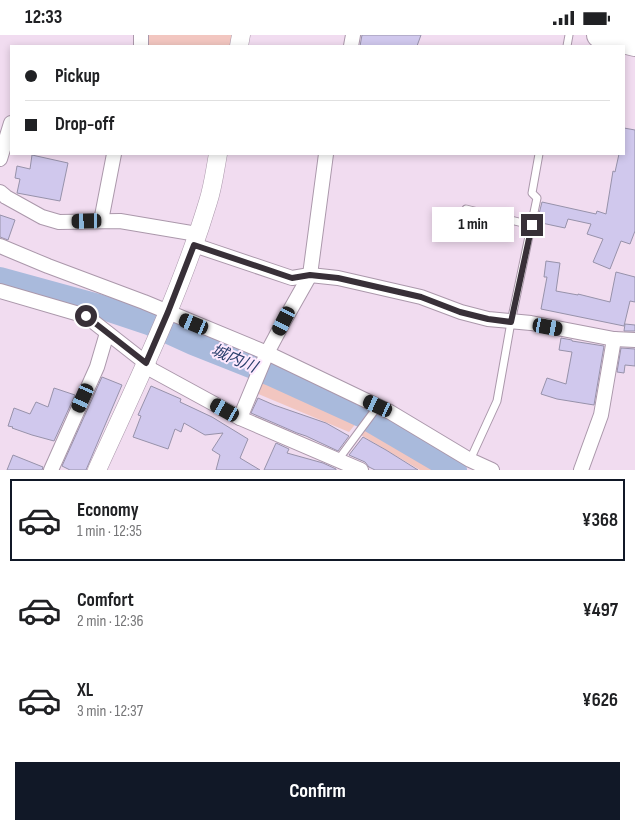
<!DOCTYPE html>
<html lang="en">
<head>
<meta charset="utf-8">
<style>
	body { margin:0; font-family:"Sofia Sans Condensed","Noto Sans JP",sans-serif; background:#f2f2f2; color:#202124; height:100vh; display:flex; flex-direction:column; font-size:19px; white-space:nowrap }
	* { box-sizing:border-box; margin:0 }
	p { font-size:16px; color:#757577 }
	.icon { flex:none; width:28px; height:28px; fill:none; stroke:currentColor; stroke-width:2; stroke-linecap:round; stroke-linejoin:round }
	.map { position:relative; height:435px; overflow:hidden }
	.details { display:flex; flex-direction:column; background:#fff; flex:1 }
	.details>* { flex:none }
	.hud { position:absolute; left:10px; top:10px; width:615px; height:110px; border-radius:0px; box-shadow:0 2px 8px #0003; display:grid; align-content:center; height:110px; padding:0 15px; background:#fff }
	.end { position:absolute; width:22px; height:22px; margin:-11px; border:6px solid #383038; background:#fff; box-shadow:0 0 0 2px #fff }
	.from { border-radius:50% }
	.bubble { position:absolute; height:35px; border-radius:0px; background:#fff; box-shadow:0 2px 8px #0003; font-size:16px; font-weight:700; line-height:35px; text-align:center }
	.car { position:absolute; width:15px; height:30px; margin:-15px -8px; border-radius:6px; box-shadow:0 0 4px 1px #0007; background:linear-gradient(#222 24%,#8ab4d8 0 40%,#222 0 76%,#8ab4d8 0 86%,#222 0) }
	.hud b { display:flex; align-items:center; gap:18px; height:48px; font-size:19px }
	.hud b+b { border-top:1px solid #e0e0e0 }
	.hud i { width:12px; height:12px; background:#202124 }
	ul { padding:9px 0 0; list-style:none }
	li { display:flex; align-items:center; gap:15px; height:82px; margin:0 10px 8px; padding:0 5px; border:2px solid transparent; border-radius:0px }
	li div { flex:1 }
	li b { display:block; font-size:19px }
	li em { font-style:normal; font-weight:700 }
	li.current { border-color:#111827 }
	li>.icon { width:45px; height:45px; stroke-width:1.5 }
	.button { display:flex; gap:10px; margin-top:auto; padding:10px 15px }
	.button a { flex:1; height:58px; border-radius:0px; background:#111827; color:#fff; font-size:20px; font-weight:700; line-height:58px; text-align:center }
	.status { display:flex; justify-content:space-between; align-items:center; height:35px; padding:0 25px; background:#fff; direction:ltr }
	.status svg { height:14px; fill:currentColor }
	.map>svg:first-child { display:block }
</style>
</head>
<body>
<div class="status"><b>12:33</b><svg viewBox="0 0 49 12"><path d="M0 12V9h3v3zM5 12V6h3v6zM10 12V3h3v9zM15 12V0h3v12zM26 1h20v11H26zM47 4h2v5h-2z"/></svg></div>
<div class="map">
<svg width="635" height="435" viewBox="0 0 635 435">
	<rect width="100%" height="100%" fill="#f1dcf0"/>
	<g fill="#f2c6c0">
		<path d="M146 0H235L233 11H146Z"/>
		<path d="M262 345 357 387 349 397 256 358Z"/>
		<path d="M368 392 439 435H420L361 400Z"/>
	</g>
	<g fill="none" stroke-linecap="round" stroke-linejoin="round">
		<path stroke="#a9badc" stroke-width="24" d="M0 244 95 270 149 288 193 308 271 339 361 380 455 435"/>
	</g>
	<g fill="#d0c8ed" stroke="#9792aa">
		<path d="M362 0H421L417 11H360Z"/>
		<path d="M624 93 635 95V196L630 209 621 206 610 234 593 227 603 204 587 199 591 189 568 184 565 193 537 187 542 167 596 179 597 176 606 179 613 136 615 137 619 119H624Z"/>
		<path d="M32 120 68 128 60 166 17 158 20 144 15 143 17 131 30 134Z"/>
		<path d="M0 180 15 185 8 205 0 202Z"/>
		<path d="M546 226 560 228 556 256 578 260V259L610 267 616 237 635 242V267L630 266 624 291 541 274 547 242H544Z"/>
		<path d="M625 289 635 290V296H624Z"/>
		<path d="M561 303 572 305V306L604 311 594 370 557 364 541 359 547 343 566 349 572 317 559 315Z"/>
		<path d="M621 313 635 314V331L625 330 624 338 617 337Z"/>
		<path d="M102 342 122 350 86 435H70L62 431Z"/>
		<path d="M151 351 181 364 180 367 212 382 248 404 240 423 260 435H216L220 420 212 415 223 398 205 400 184 388 181 397 175 394 168 414 133 402 141 381 138 380Z"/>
		<path d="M54 353 75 360 54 406 32 400 12 393 13 392 8 391 14 373 30 379 36 367 48 372Z"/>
		<path d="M258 363 274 370 326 388 349 401 338 416 306 401 297 398 251 378Z"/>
		<path d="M363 402 386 415 418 435H375L369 432 365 427 349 420Z"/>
		<path d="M276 408 289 414 287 418 323 428 336 434V435H264Z"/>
		<path d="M13 420 43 432 42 435H7Z"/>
	</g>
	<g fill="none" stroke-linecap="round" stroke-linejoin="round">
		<defs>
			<g id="service">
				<path d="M567 11 569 0"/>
				<path d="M459 197 466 174 531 190"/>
				<path d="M338 425 378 371"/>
				<path d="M470 425 497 366 511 287 537 163 532 158 539 119"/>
			</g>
			<g id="minor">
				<path d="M141 0V11"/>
				<path d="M351 11 353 0"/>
				<path d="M0 124 11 88"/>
				<path d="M0 157 6 162 42 182 59 187 120 186 197 199"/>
				<path d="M101 186 114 119"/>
				<path d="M194 210 292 243 310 240 338 243 421 262 461 277 488 284 531 288 614 304 635 305"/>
				<path d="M0 211 48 231 144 267 267 318 390 377 470 425 492 435"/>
				<path d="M0 256 86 281 146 328 152 335 240 383 361 435"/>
				<path d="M240 383 267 318 284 286 310 240 326 119"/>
				<path d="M51 435 97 332 107 298"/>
				<path d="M581 435 601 380 614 304"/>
			</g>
			<g id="tertiary">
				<path d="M239 11 241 0"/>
				<path d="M97 435C137 347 180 260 208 167 213 152 215 135 218 119"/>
			</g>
			<path id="trunk" d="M599 0 635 9"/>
		</defs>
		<use href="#service" stroke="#ab98ab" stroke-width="9"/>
		<use href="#minor" stroke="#ab98ab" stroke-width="16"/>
		<use href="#tertiary" stroke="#ab98ab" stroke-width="19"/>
		<use href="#trunk" stroke="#ab98ab" stroke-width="26"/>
		<use href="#service" stroke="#fff" stroke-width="7"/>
		<use href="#minor" stroke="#fff" stroke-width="14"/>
		<use href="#tertiary" stroke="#fff" stroke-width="18"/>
		<use href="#trunk" stroke="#fff" stroke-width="24"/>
	</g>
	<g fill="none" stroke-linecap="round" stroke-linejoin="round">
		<path stroke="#383038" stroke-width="6" d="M86 281 146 328 168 277 194 210 292 243 310 240 338 243 421 262 460 277 488 284 511 287 532 190"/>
	</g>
	<g text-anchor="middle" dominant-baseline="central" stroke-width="4" stroke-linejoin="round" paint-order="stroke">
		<g font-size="16" font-style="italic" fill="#2b406d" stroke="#fee9fe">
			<text transform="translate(234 324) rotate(23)">城内川</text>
		</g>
	</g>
</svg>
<i class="end from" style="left:86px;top:281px"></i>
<i class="end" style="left:532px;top:190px"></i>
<div class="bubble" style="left:432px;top:172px;width:82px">1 min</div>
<i class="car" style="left:87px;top:186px;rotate:269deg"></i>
<i class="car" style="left:284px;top:286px;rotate:207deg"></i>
<i class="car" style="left:194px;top:289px;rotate:292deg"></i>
<i class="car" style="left:548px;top:292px;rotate:100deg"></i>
<i class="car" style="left:83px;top:363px;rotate:204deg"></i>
<i class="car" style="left:378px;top:371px;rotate:295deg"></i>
<i class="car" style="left:225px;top:375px;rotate:299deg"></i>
<div class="hud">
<b><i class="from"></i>Pickup</b>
<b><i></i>Drop-off</b>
</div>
</div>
<section class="details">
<ul>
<li class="current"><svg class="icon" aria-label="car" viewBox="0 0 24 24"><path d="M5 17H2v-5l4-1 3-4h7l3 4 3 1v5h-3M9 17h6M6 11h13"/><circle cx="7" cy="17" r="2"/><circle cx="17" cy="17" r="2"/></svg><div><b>Economy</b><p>1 min · 12:35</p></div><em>¥368</em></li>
<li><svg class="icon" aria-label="car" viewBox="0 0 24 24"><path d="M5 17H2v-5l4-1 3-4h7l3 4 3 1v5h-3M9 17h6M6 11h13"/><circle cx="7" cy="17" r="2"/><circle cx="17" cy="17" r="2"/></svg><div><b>Comfort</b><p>2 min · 12:36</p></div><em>¥497</em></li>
<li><svg class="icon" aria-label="car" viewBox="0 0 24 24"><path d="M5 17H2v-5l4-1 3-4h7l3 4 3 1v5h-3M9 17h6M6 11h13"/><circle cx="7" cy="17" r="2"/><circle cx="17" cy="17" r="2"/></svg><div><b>XL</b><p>3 min · 12:37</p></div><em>¥626</em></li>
</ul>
<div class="button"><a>Confirm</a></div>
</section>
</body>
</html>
